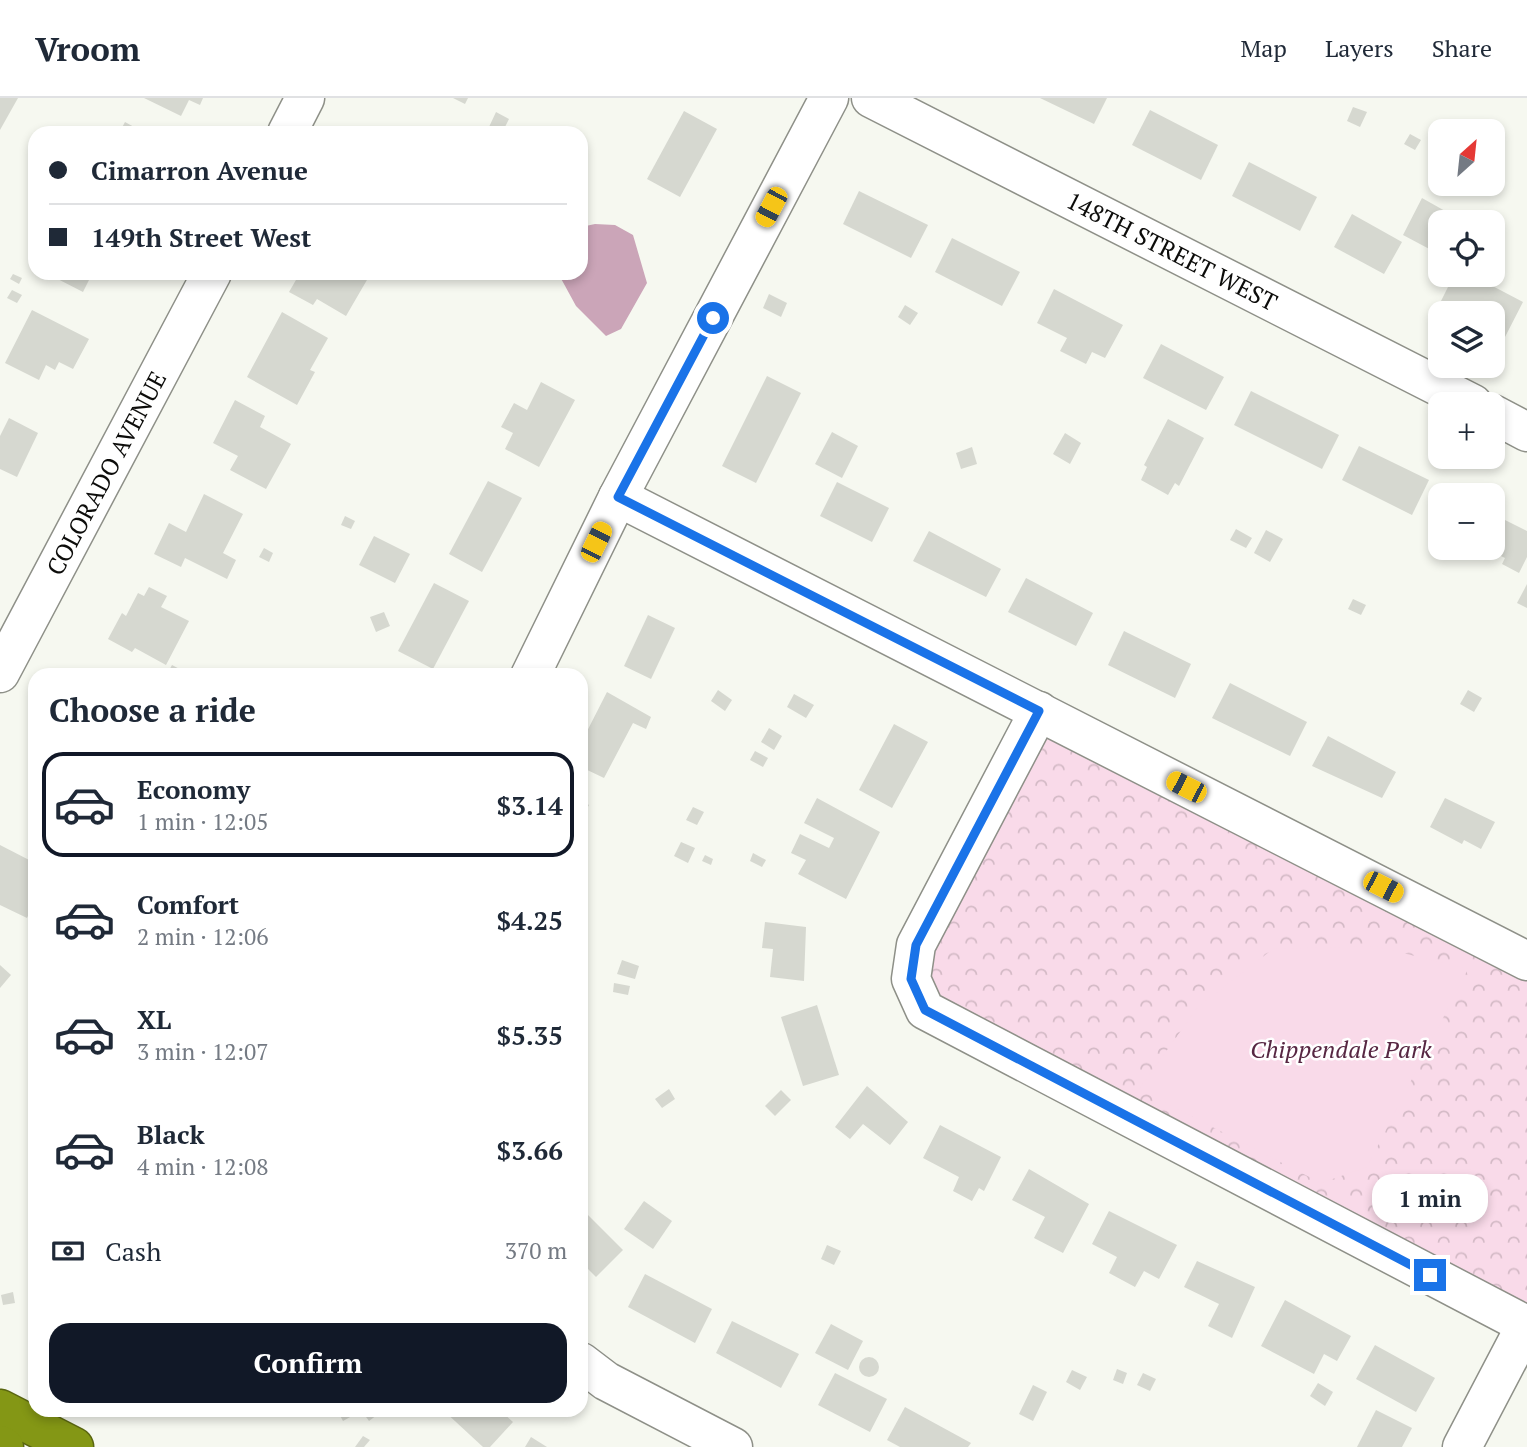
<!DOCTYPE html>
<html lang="en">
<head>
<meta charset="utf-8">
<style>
	body { margin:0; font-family:"PT Serif",serif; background:#f6f6f7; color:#1f2937; height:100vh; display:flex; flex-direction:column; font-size:26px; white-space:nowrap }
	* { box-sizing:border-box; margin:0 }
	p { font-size:23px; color:#747a83 }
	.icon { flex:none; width:38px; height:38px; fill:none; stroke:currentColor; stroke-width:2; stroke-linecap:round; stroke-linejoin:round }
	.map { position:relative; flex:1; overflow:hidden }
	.panel { position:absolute; left:28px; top:570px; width:560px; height:749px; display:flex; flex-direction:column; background:#fff; border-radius:21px; box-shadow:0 4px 10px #0003 }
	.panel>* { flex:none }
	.top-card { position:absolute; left:28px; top:28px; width:560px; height:154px; border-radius:21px; box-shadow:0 4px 10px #0003; display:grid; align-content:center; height:154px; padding:0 21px; background:#fff }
	.needle { width:46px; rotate:27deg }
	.fabs { position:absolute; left:1428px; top:21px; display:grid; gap:14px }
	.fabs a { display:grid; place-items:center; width:77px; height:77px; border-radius:14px; background:#fff; box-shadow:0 4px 10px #0003; font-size:35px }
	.end { position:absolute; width:32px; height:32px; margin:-16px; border:9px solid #1a73e8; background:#fff; box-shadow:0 0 0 4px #fff }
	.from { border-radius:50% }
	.bubble { position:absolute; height:49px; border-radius:21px; background:#fff; box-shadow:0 4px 10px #0003; font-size:23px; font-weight:700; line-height:49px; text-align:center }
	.car { position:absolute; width:21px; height:42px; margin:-21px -10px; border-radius:9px; box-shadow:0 0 5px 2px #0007; background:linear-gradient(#f5c518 24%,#345 0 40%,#f5c518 0 76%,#345 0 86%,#f5c518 0) }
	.top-card b { display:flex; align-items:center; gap:24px; height:66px; font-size:26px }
	.top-card b+b { border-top:2px solid #e0e1e3 }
	.top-card i { width:18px; height:18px; background:#1f2937 }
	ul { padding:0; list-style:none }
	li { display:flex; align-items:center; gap:21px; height:105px; margin:0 14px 10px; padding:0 7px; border:4px solid transparent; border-radius:21px }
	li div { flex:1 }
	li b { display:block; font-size:26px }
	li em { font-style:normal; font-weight:700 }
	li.current { border-color:#111827 }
	li>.icon { width:63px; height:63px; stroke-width:1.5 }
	h2 { padding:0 21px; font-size:32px; line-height:84px }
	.pay { display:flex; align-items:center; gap:18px; height:77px; padding:0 21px; font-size:26px }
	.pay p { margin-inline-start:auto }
	.primary-button { display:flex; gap:14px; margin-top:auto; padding:14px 21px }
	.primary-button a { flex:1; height:80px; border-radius:21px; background:#111827; color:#fff; font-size:28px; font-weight:700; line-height:80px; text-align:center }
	header { display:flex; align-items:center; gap:42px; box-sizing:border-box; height:98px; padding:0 35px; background:#fff; border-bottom:2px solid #e0e1e3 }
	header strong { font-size:33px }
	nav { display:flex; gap:38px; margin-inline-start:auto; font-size:24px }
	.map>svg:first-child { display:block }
</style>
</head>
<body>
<header>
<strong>Vroom</strong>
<nav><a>Map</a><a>Layers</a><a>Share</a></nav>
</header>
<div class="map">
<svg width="1527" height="1349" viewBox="0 0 1527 1349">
	<defs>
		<pattern id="forest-crowns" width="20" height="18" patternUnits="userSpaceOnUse" patternTransform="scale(1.75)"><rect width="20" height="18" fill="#f9dae9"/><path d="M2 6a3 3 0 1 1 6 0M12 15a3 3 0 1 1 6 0" fill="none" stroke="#d4bac6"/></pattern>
	</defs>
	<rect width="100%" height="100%" fill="#f6f8f0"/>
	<path fill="url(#forest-crowns)" d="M1033 613 1527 865V1224L918 916 908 846Z"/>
	<path fill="#f9dae9" d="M1374 848 1468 871 1367 1069 1321 1085 1139 991 1198 909 1273 851Z"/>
	<path fill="#cba5b8" d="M595 126 615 127 633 137 647 185 621 231 606 238 576 208 558 175H581V129Z"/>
	<g fill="#d6d8d0">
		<path d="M0 0H18L0 32Z"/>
		<path d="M144 0H203L200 7 189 2 181 18Z"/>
		<path d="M453 0H468L465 6Z"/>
		<path d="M1040 0H1107L1094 26Z"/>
		<path d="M1353 9 1367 14 1360 29 1347 23Z"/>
		<path d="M1150 12 1218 47 1201 82 1132 47Z"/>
		<path d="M684 13 717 31 680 99 647 81Z"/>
		<path d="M496 14 509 21 502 35 489 29Z"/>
		<path d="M125 24 145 35H119Z"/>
		<path d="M1410 36 1421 42 1415 52 1404 46Z"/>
		<path d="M1249 64 1317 99 1300 133 1232 98Z"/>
		<path d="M1493 76 1498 78 1491 92 1483 88 1493 86Z"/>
		<path d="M859 93 928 127 911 160 843 126Z"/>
		<path d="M1422 100 1454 118 1451 124H1440V144L1435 154 1403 137Z"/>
		<path d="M1352 116 1402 144 1384 176 1334 149Z"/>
		<path d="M952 140 1020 174 1002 208 935 174Z"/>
		<path d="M46 175H105L102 182 92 176 83 194Z"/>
		<path d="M105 175H123L120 182Z"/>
		<path d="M300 175H371L346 218 317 201 313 207 289 194Z"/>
		<path d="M13 176 22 180 19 186 10 181Z"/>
		<path d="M1454 177H1487L1483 183 1523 204 1505 239 1493 232V215H1460L1440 205Z"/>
		<path d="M1054 191 1123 227 1105 260 1092 254 1086 266 1060 253 1067 240 1037 225Z"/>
		<path d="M12 192 22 197 17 205 7 200Z"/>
		<path d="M769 196 787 205 781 219 763 210Z"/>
		<path d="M905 207 918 215 910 227 898 219Z"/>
		<path d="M32 212 89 241 73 271 59 264 55 272 46 267 39 282 5 265Z"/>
		<path d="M282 214 328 240 310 272 315 274 297 307 247 279Z"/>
		<path d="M1161 246 1224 279 1206 312 1143 280Z"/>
		<path d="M767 278 801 295 756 385 722 368Z"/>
		<path d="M541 284 575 302 539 369 505 351 513 335 501 329 514 305 527 312Z"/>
		<path d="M1251 293 1339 337 1322 371 1234 327Z"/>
		<path d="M235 302 265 318 260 329 291 346 266 391 230 372 238 358 213 345Z"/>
		<path d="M9 320 38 335 17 379 0 371V338Z"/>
		<path d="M1168 321 1204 340 1179 388 1175 385 1168 397 1141 382 1147 369 1144 367Z"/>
		<path d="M832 334 858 348 842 380 815 366Z"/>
		<path d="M1065 335 1081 345 1070 366 1053 356Z"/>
		<path d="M1359 348 1429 382 1412 417 1342 382Z"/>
		<path d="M972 349 977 366 961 371 956 355Z"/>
		<path d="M488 383 522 400 482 474 449 456Z"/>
		<path d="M837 384 889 410 872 444 820 418Z"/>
		<path d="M204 396 243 416 223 455 236 462 227 481 185 460 181 469 154 456 169 425 186 434Z"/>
		<path d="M1493 416 1527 433V459L1519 475 1502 466 1505 460 1484 450H1493Z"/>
		<path d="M345 418 355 423 351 431 341 427Z"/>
		<path d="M1236 431 1252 440 1246 450 1230 442Z"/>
		<path d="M1266 432 1283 441 1270 464 1254 455Z"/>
		<path d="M929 433 1001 471 986 499 913 463Z"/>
		<path d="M374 438 410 456 395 485 359 467Z"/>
		<path d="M264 450 273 455 269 464 259 459Z"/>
		<path d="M1026 480 1093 515 1076 548 1008 514Z"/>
		<path d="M434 485 469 503 433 571 398 553Z"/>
		<path d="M1527 486V510L1517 505Z"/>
		<path d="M149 489 167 498 161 509 189 523 166 567 135 550 132 554 108 541 122 515 126 518 138 495 144 498Z"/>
		<path d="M1353 501 1366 507 1361 517 1348 511Z"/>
		<path d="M384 514 390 528 376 534 370 519Z"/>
		<path d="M648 517 675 530 651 581 624 568Z"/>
		<path d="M1124 533 1191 566 1175 600 1108 567Z"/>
		<path d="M172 567 187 575 185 578H166Z"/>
		<path d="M1230 585 1307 624 1290 658 1212 620Z"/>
		<path d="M718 592 732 602 725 613 711 603Z"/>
		<path d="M1468 592 1482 600 1474 614 1460 606Z"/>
		<path d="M607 594 651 619 646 631 633 625 604 680 581 669V645Z"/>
		<path d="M794 596 814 607 806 620 787 609Z"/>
		<path d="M894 626 928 644 892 710 859 692Z"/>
		<path d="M769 630 782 638 774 652 761 644Z"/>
		<path d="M1328 638 1396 674 1382 700 1312 668Z"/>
		<path d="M755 653 768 660 763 669 750 662Z"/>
		<path d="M817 700 880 734 846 801 798 776 806 762 791 755 800 736 829 750 834 740 804 725Z"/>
		<path d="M1445 700 1495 724 1481 751 1464 742 1462 746 1430 729Z"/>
		<path d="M581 702 589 707 581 721Z"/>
		<path d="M693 709 704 714 697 727 686 722Z"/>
		<path d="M681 744 695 750 688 765 674 758Z"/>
		<path d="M0 747 35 765V803L27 820 0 807Z"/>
		<path d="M753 755 766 762 762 769 750 763Z"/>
		<path d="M705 757 713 761 711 767 702 763Z"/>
		<path d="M765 824 806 829 804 883 770 879 773 851 762 850Z"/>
		<path d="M622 862 639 868 635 881 617 876Z"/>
		<path d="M0 867 11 877 0 890Z"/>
		<path d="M614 885 630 888 628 897 613 894Z"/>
		<path d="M817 907 839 977 803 988 781 919Z"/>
		<path d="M867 988 908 1024 890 1047 863 1026 850 1041 835 1029Z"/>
		<path d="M669 991 675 1001 662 1010 655 1001Z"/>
		<path d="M781 992 791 1002 775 1018 765 1008Z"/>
		<path d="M940 1027 1001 1059 984 1093 979 1090 972 1103 953 1093 959 1079 923 1060Z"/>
		<path d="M1029 1071 1089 1106 1063 1155 1034 1140 1045 1119 1012 1102Z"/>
		<path d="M644 1103 672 1123 653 1151 624 1131Z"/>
		<path d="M1109 1113 1177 1147 1159 1181 1144 1173 1135 1189 1109 1175 1117 1159 1092 1146Z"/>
		<path d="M585 1114 623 1152 596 1179 581 1164V1118Z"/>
		<path d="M827 1147 841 1153 834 1167 821 1161Z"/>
		<path d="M1197 1163 1255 1189 1232 1240 1208 1228 1219 1206 1184 1189Z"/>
		<path d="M645 1176 712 1211 695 1245 628 1209Z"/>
		<path d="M13 1194 15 1205 3 1207 1 1197Z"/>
		<path d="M1285 1202 1351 1238 1337 1263 1324 1256 1314 1276 1261 1248Z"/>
		<path d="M732 1223 799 1256 781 1290 716 1255Z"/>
		<path d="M831 1226 863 1243 848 1272 815 1255Z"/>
		<path d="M1375 1247 1435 1280 1416 1314 1356 1281Z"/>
		<circle cx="869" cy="1269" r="10"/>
		<path d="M1117 1271 1127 1275 1123 1286 1113 1282Z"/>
		<path d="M1072 1272 1087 1279 1080 1292 1066 1284Z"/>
		<path d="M835 1275 887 1301 870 1334 818 1307Z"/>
		<path d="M1143 1275 1156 1281 1150 1293 1137 1287Z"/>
		<path d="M1318 1285 1333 1294 1325 1308 1310 1298Z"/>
		<path d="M1033 1287 1047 1294 1033 1323 1019 1316Z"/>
		<path d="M905 1309 971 1345 968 1349H900L887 1342Z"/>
		<path d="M337 1312H350L352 1318 343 1323Z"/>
		<path d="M361 1312H380L381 1314 369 1323Z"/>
		<path d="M443 1312H500L513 1324 490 1349H483Z"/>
		<path d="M1376 1312 1412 1330 1402 1349H1357Z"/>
		<path d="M363 1338 370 1342 364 1349H355Z"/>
		<path d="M531 1339 547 1349H525Z"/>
	</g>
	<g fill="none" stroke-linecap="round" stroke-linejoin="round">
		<defs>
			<g id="minor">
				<path d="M871 0 1473 306"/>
				<path d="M287 35 305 0"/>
				<path d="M1493 316 1527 334"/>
				<path d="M618 399 1527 863"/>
				<path d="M0 575 212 175"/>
				<path d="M530 578 618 399 829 0"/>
				<path d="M1039 613 916 847 911 881 925 912 1526 1227"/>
				<path d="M581 1264 606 1283 733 1349"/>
				<path d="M1462 1349 1527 1225"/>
			</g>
			<g id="highway">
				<path d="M0 1311 74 1349"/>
				<path d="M0 1347 4 1349"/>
			</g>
		</defs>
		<use href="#minor" stroke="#8e9088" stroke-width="41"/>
		<use href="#highway" stroke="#5a6611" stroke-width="41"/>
		<use href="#minor" stroke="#fff" stroke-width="38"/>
		<use href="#highway" stroke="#849715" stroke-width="38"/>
	</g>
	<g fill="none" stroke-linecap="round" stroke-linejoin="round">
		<path stroke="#1a73e8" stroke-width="9" d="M713 220 618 399 1039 613 916 847 911 881 925 912 1430 1177"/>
	</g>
	<g text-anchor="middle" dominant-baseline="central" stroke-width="5" stroke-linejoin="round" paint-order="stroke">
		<g font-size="24" fill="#0c0c0a" stroke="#fff">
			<text transform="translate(1172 153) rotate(27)">148TH STREET WEST</text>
			<text transform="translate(106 375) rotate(-62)">COLORADO AVENUE</text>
		</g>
		<g font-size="24" font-style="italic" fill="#572743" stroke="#fff">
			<text x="1341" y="951">Chippendale Park</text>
		</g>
	</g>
</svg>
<div class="fabs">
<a><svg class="needle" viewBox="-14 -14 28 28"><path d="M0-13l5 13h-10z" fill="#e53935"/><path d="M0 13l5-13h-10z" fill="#747a83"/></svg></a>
<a><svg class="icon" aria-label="locate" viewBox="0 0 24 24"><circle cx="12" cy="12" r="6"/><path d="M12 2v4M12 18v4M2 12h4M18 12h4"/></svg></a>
<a><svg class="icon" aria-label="layers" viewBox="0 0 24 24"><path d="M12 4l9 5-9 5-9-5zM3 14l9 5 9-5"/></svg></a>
<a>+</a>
<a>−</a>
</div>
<i class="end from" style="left:713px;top:220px"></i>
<i class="end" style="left:1430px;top:1177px"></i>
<div class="bubble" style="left:1372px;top:1076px;width:116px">1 min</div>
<i class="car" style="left:771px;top:109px;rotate:208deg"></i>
<i class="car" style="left:596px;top:444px;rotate:26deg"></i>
<i class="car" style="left:1186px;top:689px;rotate:297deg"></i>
<i class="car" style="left:1383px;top:789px;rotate:117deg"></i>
<div class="top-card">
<b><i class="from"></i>Cimarron Avenue</b>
<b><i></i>149th Street West</b>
</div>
<section class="panel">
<h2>Choose a ride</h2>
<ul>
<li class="current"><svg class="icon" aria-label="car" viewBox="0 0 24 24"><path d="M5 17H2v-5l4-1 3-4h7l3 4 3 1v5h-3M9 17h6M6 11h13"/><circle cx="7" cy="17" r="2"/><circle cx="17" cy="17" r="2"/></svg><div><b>Economy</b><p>1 min · 12:05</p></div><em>$3.14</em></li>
<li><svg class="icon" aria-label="car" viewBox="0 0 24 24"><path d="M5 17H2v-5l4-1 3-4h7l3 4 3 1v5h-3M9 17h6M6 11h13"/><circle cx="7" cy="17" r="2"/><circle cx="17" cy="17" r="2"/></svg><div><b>Comfort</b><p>2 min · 12:06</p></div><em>$4.25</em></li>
<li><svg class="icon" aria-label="car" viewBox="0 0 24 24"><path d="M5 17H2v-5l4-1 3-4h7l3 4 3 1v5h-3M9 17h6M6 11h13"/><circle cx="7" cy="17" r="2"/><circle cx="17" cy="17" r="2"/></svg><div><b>XL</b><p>3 min · 12:07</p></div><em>$5.35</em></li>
<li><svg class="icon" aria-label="car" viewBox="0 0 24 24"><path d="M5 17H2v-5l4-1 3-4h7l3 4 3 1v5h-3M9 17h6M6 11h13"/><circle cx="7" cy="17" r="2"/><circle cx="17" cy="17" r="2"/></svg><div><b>Black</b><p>4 min · 12:08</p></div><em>$3.66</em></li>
</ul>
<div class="pay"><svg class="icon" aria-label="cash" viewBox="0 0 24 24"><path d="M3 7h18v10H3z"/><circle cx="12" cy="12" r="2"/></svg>Cash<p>370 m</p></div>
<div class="primary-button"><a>Confirm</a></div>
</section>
</div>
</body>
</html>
